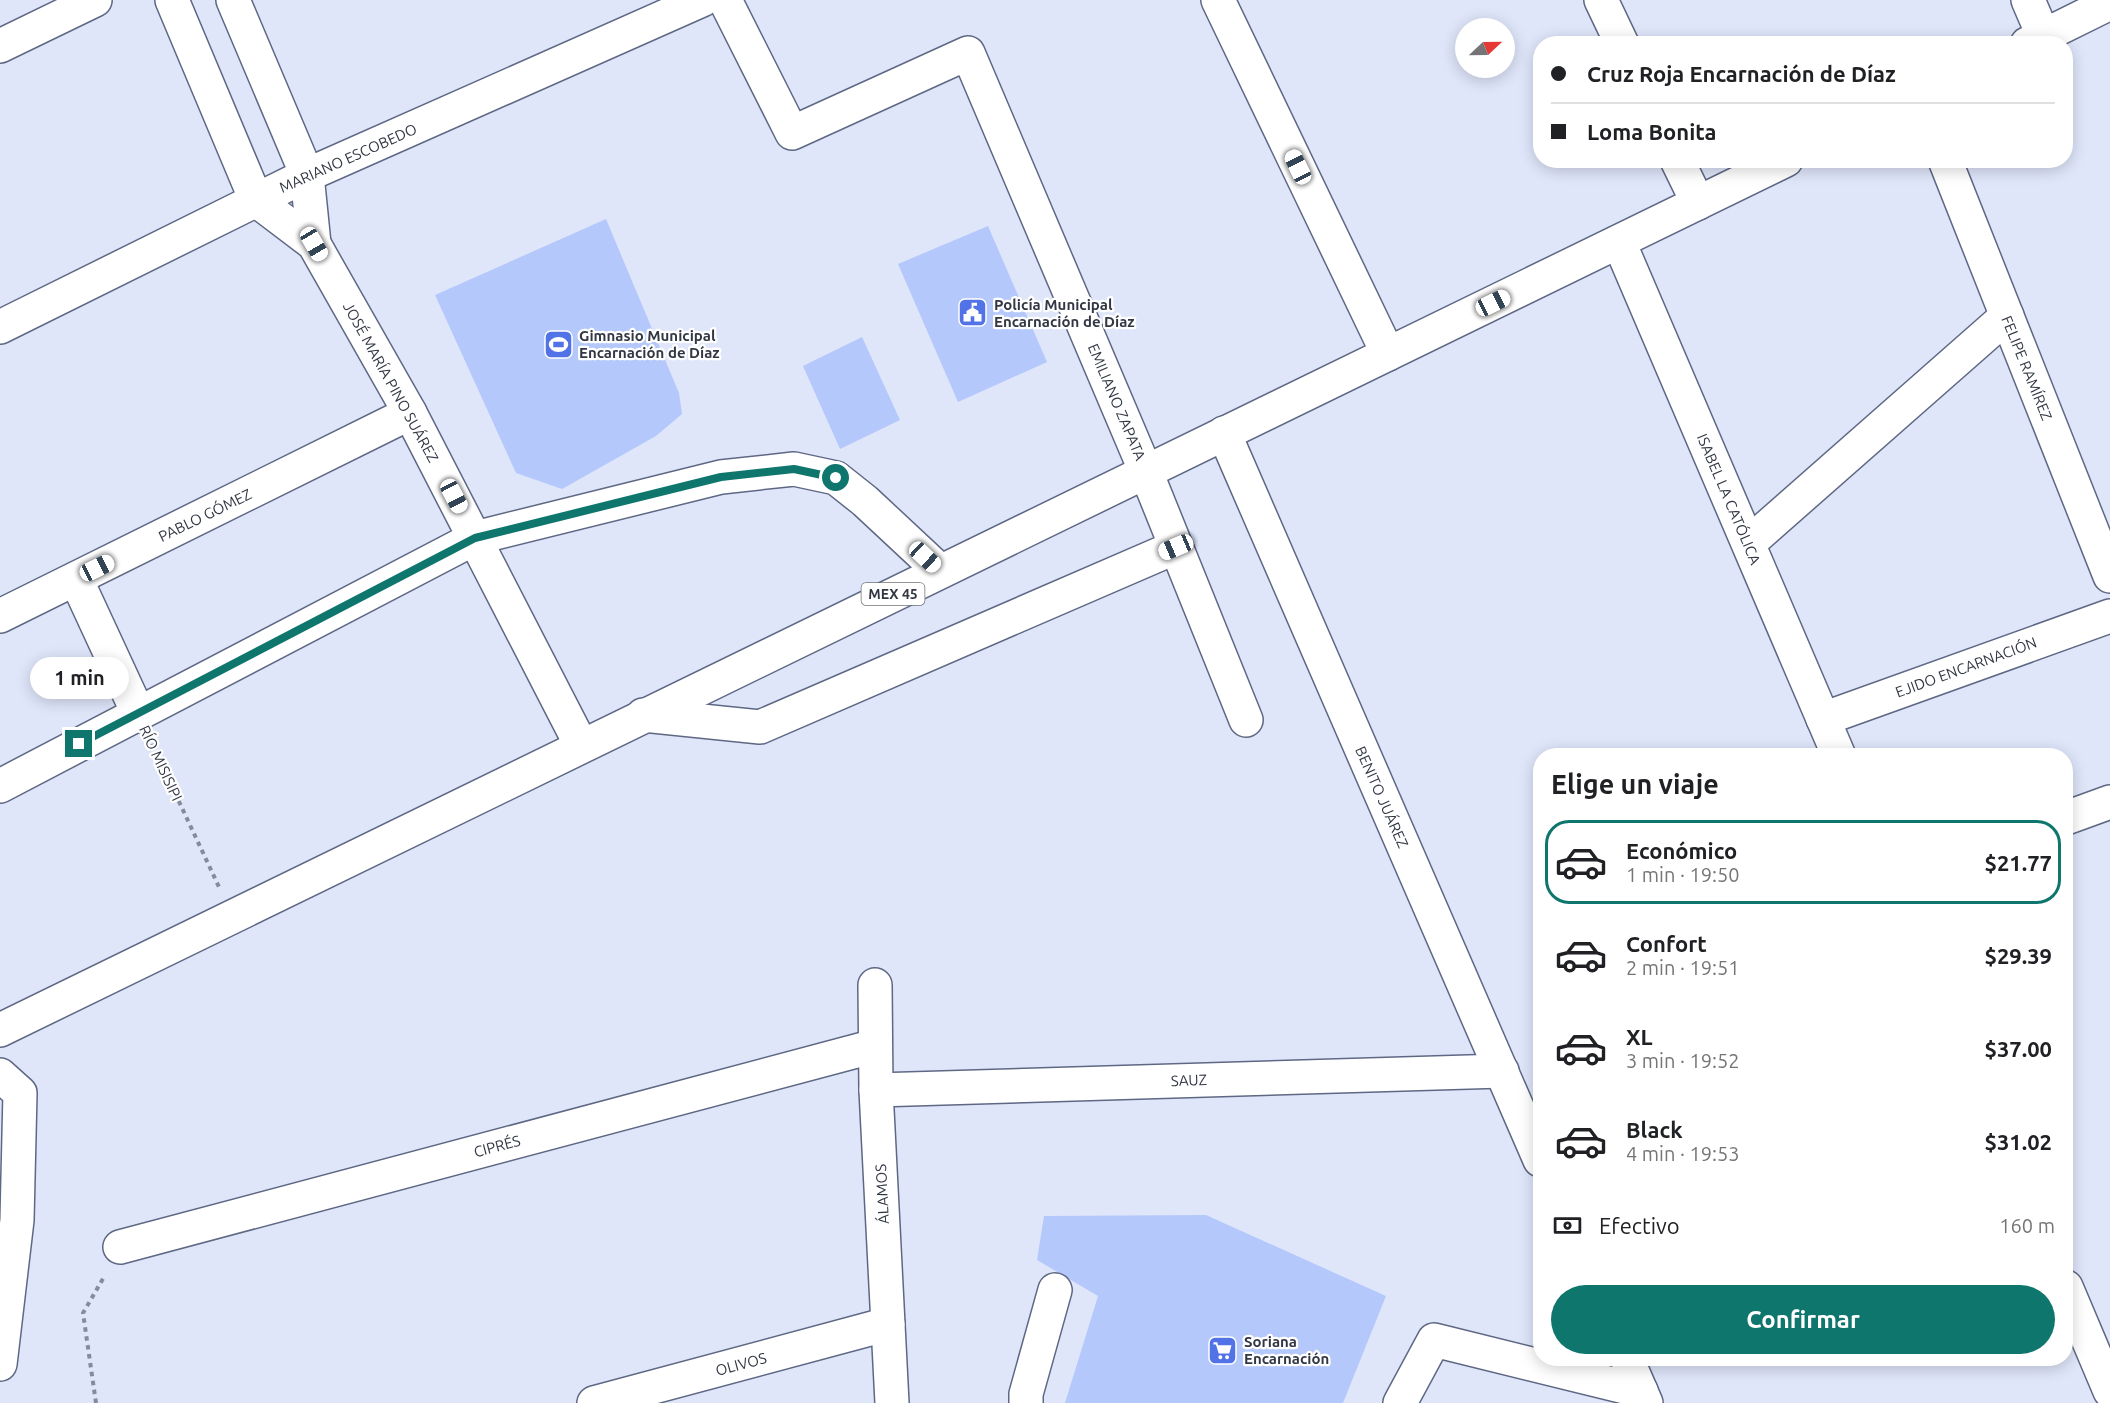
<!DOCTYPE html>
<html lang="es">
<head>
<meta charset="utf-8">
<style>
	body { margin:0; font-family:Ubuntu,sans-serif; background:#f6f6f6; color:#202124; height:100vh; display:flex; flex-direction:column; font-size:22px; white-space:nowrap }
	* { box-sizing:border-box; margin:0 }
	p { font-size:20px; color:#757577 }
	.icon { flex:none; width:33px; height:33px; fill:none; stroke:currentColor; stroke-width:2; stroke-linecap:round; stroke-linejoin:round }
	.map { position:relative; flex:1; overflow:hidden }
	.drawer { position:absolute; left:1533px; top:748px; width:540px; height:618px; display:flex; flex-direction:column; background:#fff; border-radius:24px; box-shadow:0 3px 15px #0003 }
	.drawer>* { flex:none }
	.hud { position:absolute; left:1533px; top:36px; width:540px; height:132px; border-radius:24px; box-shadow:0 3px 15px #0003; display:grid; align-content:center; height:132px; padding:0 18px; background:#fff }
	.needle { width:39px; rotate:68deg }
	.tools { position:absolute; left:1455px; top:18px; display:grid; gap:12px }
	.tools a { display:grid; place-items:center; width:60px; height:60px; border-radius:50%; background:#fff; box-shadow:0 3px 15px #0003; font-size:30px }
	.end { position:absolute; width:27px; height:27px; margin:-14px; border:8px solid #0f766e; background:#fff; box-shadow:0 0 0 3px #fff }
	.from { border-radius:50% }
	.bubble { position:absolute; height:42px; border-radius:21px; background:#fff; box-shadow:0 3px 15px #0003; font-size:20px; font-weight:700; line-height:42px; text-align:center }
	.car { position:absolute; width:18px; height:36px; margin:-18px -9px; border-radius:8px; box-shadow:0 0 4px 2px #0007; background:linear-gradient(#fff 24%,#345 0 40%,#fff 0 76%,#345 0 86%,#fff 0) }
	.hud b { display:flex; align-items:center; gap:21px; height:57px; font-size:22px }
	.hud b+b { border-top:2px solid #e0e0e0 }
	.hud i { width:15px; height:15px; background:#202124 }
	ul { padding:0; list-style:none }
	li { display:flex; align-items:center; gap:18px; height:84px; margin:0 12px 9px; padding:0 6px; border:3px solid transparent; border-radius:24px }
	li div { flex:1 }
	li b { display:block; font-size:22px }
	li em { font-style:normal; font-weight:700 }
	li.selected { border-color:#0f766e }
	li>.icon { width:54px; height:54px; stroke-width:1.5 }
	h2 { padding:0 18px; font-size:27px; line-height:72px }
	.pay { display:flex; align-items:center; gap:15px; height:66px; padding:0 18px; font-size:22px }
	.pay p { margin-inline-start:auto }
	.action { display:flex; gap:12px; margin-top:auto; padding:12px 18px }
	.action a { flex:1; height:69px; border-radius:36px; background:#0f766e; color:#fff; font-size:24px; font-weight:700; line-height:69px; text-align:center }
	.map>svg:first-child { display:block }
</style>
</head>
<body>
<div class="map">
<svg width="2110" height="1403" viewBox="0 0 2110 1403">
	<rect width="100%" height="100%" fill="#dfe6fa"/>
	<g fill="#b4c8fb">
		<path d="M606 219 679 393 682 414 656 436 562 489 516 473 435 295Z"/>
		<path d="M988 226 1047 362 958 402 898 264Z"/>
		<path d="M862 337 900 420 840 449 803 366Z"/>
		<path d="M1206 1215 1386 1296 1343 1403H1065L1098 1296 1037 1260 1044 1216Z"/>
	</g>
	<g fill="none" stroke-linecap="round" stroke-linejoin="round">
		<defs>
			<g id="minor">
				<path d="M172 0 256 200 314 244 410 413 581 745"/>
				<path d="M233 0 307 175 314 244"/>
				<path d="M725 0 792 133 968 53 1146 472 1246 720"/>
				<path d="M1218 0 1388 354"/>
				<path d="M1601 0 1622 44"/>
				<path d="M2028 0 2043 35"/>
				<path d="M0 46 95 0"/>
				<path d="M1677 160 1698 203"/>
				<path d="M1945 160 2110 576"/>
				<path d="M1619 242 1839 756"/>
				<path d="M0 327 307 175 702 0"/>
				<path d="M1224 433 1540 1160"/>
				<path d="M1749 543 2007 316"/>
				<path d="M76 579 138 713"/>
				<path d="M0 616 410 413"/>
				<path d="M643 715 760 727 1176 547"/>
				<path d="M1823 719 2110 616"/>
				<path d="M0 786 475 538 721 477 794 469 836 478 865 501 940 571"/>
				<path d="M2066 818 2110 802"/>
				<path d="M875 985 876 1090 892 1403"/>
				<path d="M0 1075 20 1093 17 1220 0 1364"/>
				<path d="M876 1090 1502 1071"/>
				<path d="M120 1247 875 1046"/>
				<path d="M2066 1287 2110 1391"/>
				<path d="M1627 1359 1646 1403"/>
				<path d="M594 1403 888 1324"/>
				<path d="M1026 1403V1394L1055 1290"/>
				<path d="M1400 1403 1434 1340 1641 1391"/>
			</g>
			<g id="major">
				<path d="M2027 44 2110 3"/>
				<path d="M0 1030 1786 160"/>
			</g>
		</defs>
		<use href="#minor" stroke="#5e6884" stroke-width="36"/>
		<use href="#major" stroke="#5e6884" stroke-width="36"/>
		<g stroke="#858b9b" stroke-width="4" stroke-dasharray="4.5 4.5" stroke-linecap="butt">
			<path d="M152 744 219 887"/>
			<path d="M96 1403 83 1313 104 1277"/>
		</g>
		<use href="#minor" stroke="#fff" stroke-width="33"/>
		<use href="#major" stroke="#fff" stroke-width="33"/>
	</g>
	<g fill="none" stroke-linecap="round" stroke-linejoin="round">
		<path stroke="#0f766e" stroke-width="8" d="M79 744 475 538 721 477 794 469 836 478"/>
	</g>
	<defs>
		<symbol id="civic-square" viewBox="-11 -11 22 22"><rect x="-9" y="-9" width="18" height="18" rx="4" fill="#5273e8" stroke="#fff"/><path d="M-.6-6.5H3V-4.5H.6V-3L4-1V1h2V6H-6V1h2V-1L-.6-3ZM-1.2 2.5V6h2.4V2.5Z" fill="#fff"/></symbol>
		<symbol id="stadium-square" viewBox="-11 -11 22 22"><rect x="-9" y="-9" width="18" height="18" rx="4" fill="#5273e8" stroke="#fff"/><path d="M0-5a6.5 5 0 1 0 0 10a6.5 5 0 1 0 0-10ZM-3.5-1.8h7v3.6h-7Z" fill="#fff"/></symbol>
		<symbol id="supermarket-square" viewBox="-11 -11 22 22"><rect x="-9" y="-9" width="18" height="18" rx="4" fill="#5273e8" stroke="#fff"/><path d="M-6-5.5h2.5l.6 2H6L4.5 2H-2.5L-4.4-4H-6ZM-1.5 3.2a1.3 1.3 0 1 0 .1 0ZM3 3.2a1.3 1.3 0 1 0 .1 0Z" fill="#fff"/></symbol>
	</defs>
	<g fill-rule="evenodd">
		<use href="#civic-square" x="956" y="296" width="33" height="33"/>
		<use href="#stadium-square" x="542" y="328" width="33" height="33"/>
		<use href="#supermarket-square" x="1206" y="1334" width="33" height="33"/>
	</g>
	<g text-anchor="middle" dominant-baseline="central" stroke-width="4.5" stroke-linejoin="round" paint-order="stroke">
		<rect fill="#fff" stroke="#70737b" stroke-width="1.5" x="861.5" y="583" width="63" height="22" rx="4.5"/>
		<g font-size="14" font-weight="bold" fill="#323743">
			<text x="893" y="594">MEX 45</text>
		</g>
		<g font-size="15" fill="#323743" stroke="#fff">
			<text transform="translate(348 158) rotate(-24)">MARIANO ESCOBEDO</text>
			<text transform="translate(2027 368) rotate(68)">FELIPE RAMÍREZ</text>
			<text transform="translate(391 382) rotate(61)">JOSÉ MARÍA PINO SUÁREZ</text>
			<text transform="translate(1117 402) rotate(67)">EMILIANO ZAPATA</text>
			<text transform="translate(1729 499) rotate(67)">ISABEL LA CATÓLICA</text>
			<text transform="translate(205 515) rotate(-26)">PABLO GÓMEZ</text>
			<text transform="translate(1966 667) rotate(-20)">EJIDO ENCARNACIÓN</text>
			<text transform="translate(161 763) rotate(65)">RÍO MISISIPI</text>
			<text transform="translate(1382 797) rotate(66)">BENITO JUÁREZ</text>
			<text transform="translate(1189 1080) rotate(-2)">SAUZ</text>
			<text transform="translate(497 1146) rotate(-15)">CIPRÉS</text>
			<text transform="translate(882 1194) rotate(-93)">ÁLAMOS</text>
			<text transform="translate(741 1364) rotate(-15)">OLIVOS</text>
		</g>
		<g font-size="15" font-weight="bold" fill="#323743" stroke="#fff" text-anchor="start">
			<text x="994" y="304">Policía Municipal<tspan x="994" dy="17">Encarnación de Díaz</tspan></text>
			<text x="579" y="335">Gimnasio Municipal<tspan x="579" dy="17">Encarnación de Díaz</tspan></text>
			<text x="1244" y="1341">Soriana<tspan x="1244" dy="17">Encarnación</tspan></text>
		</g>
	</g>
</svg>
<div class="tools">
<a><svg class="needle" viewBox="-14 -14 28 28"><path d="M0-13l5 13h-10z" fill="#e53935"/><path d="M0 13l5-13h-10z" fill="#757577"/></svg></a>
</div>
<i class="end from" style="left:836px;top:478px"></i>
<i class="end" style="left:79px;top:744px"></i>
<div class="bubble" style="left:30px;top:657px;width:99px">1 min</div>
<i class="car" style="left:1298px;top:167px;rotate:334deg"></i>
<i class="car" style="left:314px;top:244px;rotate:150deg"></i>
<i class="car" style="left:1493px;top:303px;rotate:64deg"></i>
<i class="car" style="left:454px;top:496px;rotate:152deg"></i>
<i class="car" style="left:1176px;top:547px;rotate:247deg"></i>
<i class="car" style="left:925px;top:557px;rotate:133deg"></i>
<i class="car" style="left:97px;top:568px;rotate:64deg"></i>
<div class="hud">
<b><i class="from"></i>Cruz Roja Encarnación de Díaz</b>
<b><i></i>Loma Bonita</b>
</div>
<section class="drawer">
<h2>Elige un viaje</h2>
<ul>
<li class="selected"><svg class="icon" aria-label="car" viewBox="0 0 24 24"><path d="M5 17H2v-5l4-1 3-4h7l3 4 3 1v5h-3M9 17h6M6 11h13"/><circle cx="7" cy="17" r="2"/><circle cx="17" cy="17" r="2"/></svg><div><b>Económico</b><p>1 min · 19:50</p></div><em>$21.77</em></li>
<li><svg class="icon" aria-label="car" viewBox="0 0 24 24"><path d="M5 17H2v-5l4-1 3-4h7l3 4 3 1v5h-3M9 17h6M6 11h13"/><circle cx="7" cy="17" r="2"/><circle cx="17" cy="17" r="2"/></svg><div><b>Confort</b><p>2 min · 19:51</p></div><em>$29.39</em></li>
<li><svg class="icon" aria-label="car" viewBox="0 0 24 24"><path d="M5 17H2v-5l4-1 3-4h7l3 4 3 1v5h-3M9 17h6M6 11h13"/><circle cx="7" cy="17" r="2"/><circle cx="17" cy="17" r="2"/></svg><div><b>XL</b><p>3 min · 19:52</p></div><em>$37.00</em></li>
<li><svg class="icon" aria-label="car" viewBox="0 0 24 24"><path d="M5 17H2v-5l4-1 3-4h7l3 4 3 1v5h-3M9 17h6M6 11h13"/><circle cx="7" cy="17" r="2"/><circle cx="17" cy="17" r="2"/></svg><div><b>Black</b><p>4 min · 19:53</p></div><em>$31.02</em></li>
</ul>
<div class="pay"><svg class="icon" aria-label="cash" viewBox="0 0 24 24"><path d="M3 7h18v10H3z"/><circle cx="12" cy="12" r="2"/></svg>Efectivo<p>160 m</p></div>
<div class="action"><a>Confirmar</a></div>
</section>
</div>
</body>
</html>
